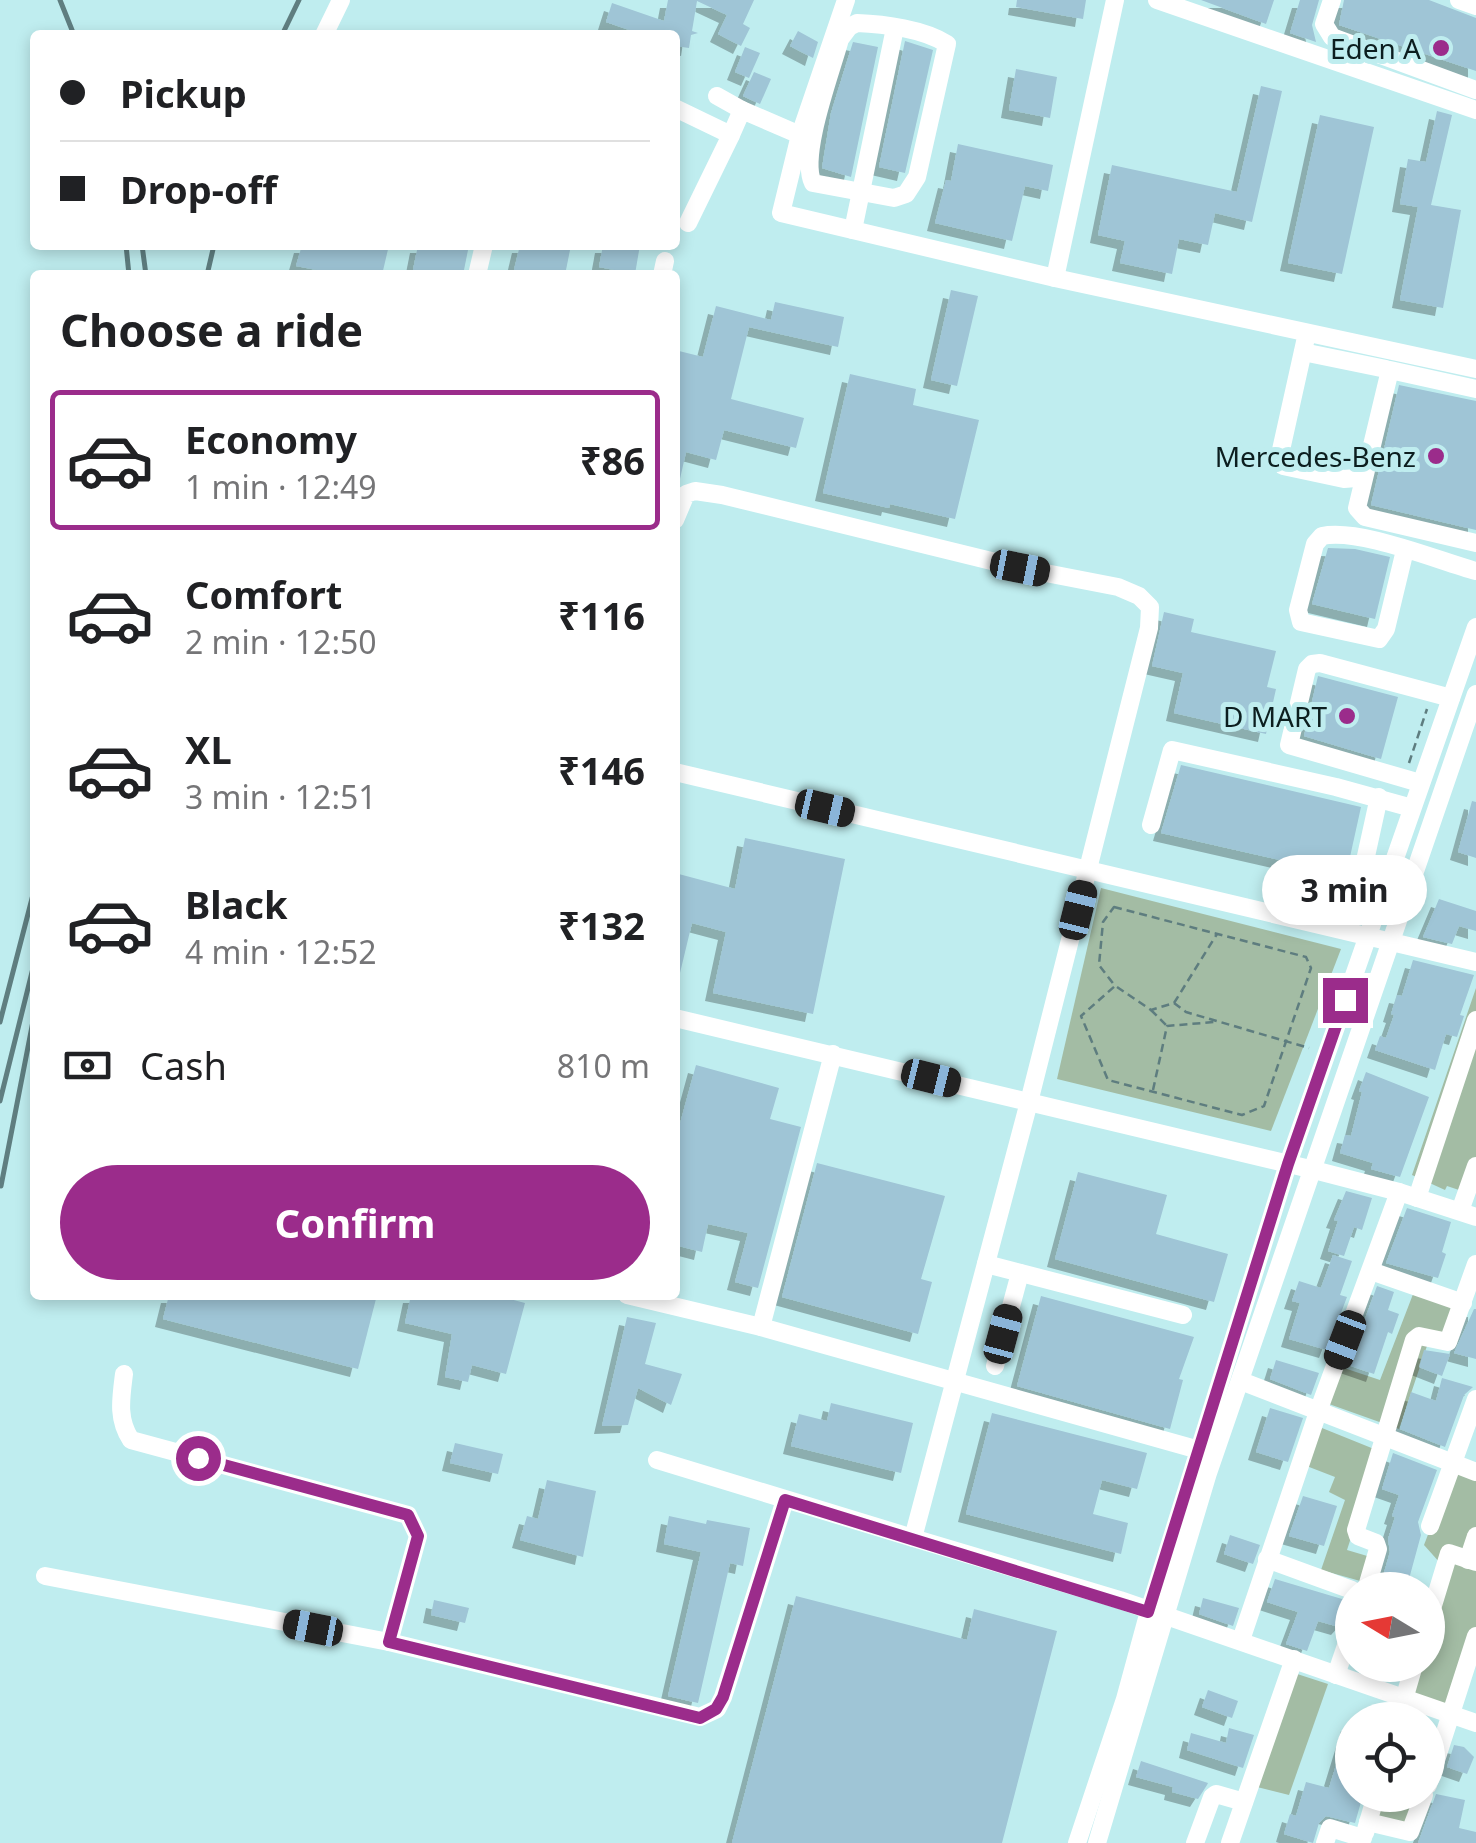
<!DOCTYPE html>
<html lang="en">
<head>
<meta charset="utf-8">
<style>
	body { margin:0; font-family:"Noto Sans",sans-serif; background:#f2f2f2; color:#202124; height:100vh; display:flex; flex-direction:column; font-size:38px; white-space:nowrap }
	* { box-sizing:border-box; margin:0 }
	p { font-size:32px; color:#757577 }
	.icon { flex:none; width:55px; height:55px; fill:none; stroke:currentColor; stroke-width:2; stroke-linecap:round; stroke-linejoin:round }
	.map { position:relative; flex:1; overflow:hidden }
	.side { position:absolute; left:30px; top:270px; width:650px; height:1030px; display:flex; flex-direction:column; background:#fff; border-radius:10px; box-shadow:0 5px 15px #0003 }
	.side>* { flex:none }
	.hud { position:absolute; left:30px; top:30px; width:650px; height:220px; border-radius:10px; box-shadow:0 5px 15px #0003; display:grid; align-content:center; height:220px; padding:0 30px; background:#fff }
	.needle { width:65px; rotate:280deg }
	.fabs { position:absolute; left:1335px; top:1572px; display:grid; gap:20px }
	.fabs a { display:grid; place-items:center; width:110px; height:110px; border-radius:50%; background:#fff; box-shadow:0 5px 15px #0003; font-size:50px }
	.end { position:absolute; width:45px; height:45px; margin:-22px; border:12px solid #9b2c8b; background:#fff; box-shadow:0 0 0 5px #fff }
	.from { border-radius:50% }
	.bubble { position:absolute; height:70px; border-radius:35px; background:#fff; box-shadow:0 5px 15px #0003; font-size:32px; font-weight:700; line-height:70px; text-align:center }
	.car { position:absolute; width:30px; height:60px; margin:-30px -15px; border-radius:12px; box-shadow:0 0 8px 2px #0007; background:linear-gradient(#222 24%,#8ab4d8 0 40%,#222 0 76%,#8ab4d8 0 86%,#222 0) }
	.hud b { display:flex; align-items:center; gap:35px; height:95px; font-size:38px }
	.hud b+b { border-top:2px solid #e0e0e0 }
	.hud i { width:25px; height:25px; background:#202124 }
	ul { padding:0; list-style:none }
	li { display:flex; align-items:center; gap:30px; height:140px; margin:0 20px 15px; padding:0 10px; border:5px solid transparent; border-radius:10px }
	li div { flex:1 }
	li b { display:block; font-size:38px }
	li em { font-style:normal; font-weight:700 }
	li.on { border-color:#9b2c8b }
	li>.icon { width:90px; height:90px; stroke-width:1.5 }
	h2 { padding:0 30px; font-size:45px; line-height:120px }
	.pay { display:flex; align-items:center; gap:25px; height:110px; padding:0 30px; font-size:38px }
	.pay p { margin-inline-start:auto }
	.action { display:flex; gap:20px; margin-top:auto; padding:20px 30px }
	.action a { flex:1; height:115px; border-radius:60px; background:#9b2c8b; color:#fff; font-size:40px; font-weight:700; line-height:115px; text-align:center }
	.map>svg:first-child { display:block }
</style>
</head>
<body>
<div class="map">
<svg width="1476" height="1843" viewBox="0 0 1476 1843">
	<defs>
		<filter id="shadow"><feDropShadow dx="-8" dy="8" stdDeviation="0" flood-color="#0004"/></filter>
	</defs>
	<rect width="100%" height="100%" fill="#bfedef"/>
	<g fill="#a3bca4">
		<path d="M1101 888 1341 949 1271 1131 1057 1079Z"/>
		<path d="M1476 988V1161L1465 1192 1447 1186 1445 1190 1412 1175Z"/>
		<path d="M1415 1289 1460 1304 1446 1339 1430 1337 1399 1429 1329 1404 1341 1367 1380 1380Z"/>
		<path d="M1317 1426 1379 1451 1347 1550 1374 1558 1371 1584 1321 1570 1345 1500 1329 1492 1335 1477 1304 1465Z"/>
		<path d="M1454 1467 1476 1475V1528L1466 1556 1441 1564 1424 1545Z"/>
		<path d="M1451 1555 1476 1570V1627L1448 1709 1409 1695 1418 1665H1428V1632Z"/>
		<path d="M1288 1671 1328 1684 1289 1795 1253 1786Z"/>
		<path d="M1380 1795H1422L1411 1829 1371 1818Z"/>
	</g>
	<g fill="#9fc5d6" filter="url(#shadow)">
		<path d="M668 0H754L743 24 750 28 741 46 718 34 727 15 697 1 692 31 698 33 691 35 689 48 675 46V35H644L606 22 612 3 664 21Z"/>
		<path d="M1017 0H1086L1083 19 1016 7Z"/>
		<path d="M1201 0H1274L1266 24Z"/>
		<path d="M1300 0H1319L1312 25 1316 42 1290 33Z"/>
		<path d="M1344 0H1429L1476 18V71L1339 25Z"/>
		<path d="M798 31 818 42 813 58 790 46Z"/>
		<path d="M905 41 933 50 905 173 879 167Z"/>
		<path d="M853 42 878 47 851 177 822 168 831 113Z"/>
		<path d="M745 47 760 53 749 78 735 72Z"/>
		<path d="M1016 69 1057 77 1050 118 1009 110Z"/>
		<path d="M754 72 771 79 760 104 743 96Z"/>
		<path d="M1261 86 1282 91 1252 222 1215 213 1208 245 1179 239 1172 274 1120 263 1125 241 1098 235 1112 165 1237 192Z"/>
		<path d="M1437 111 1452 115 1431 205 1461 210 1443 308 1400 300 1418 207 1400 204 1408 159 1426 162Z"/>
		<path d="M1320 115 1374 127 1342 274 1288 263Z"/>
		<path d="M958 144 1053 165 1048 191 1025 186 1012 241 935 223 946 180 951 181Z"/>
		<path d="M302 245H389L382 275H343L296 266Z"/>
		<path d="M418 245H469L463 275H412Z"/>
		<path d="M520 245H571L565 275H536L514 270Z"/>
		<path d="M603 245H640L635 274 599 267Z"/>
		<path d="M951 290 978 296 957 386 931 380Z"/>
		<path d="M775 302 844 317 838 347 749 327 731 399 804 418 796 448 724 430 716 460 686 452 680 479 675 478V350L703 357 716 306 771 320Z"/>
		<path d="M850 374 916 389 913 405 979 420 955 519 890 504 889 508 823 493Z"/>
		<path d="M1399 385 1476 401V530L1371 505Z"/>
		<path d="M1328 548 1355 549 1390 557 1375 619 1312 604Z"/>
		<path d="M1164 612 1194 619 1191 632 1276 651 1267 687 1276 689 1266 734 1174 713 1183 673 1152 666Z"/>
		<path d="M1318 676 1398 697 1381 759 1304 736Z"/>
		<path d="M1181 765 1361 807 1346 875 1161 833Z"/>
		<path d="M1472 801 1476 802V858L1458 852Z"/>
		<path d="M745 838 845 859 813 1014 713 993 726 932 692 923 680 973 675 972V873L735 889Z"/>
		<path d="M1439 899 1476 911V931L1459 926 1452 944 1423 937Z"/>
		<path d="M1413 960 1474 975 1460 1015 1464 1016 1457 1037 1446 1034 1435 1070 1375 1050 1380 1036 1386 1038 1394 1015 1391 1014 1397 995 1402 996Z"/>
		<path d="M696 1065 779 1088 770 1119 801 1127 758 1288 735 1282 748 1233 708 1224 702 1252 675 1245V1142Z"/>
		<path d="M1366 1072 1429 1097 1400 1177 1371 1169 1373 1163 1340 1153 1345 1135 1351 1136 1362 1092 1359 1091Z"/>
		<path d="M817 1163 945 1196 921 1279 932 1282 918 1334 782 1297Z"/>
		<path d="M1078 1172 1167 1195 1156 1234 1228 1254 1214 1302 1055 1259Z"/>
		<path d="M1346 1191 1372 1198 1362 1230 1354 1227 1344 1256 1328 1251 1338 1221 1334 1220Z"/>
		<path d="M1407 1208 1451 1222 1442 1252 1446 1254 1438 1278 1386 1263Z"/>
		<path d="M1333 1255 1352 1261 1340 1295 1347 1297 1327 1350 1289 1339 1300 1303 1292 1301 1299 1281 1321 1288Z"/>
		<path d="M1377 1286 1394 1292 1388 1310 1399 1314 1392 1334 1388 1332 1374 1374 1348 1365Z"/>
		<path d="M169 1295H377L358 1369 163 1319Z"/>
		<path d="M411 1295H495L525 1303 506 1374 472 1365 468 1382 445 1377 452 1334 405 1323Z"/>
		<path d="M1041 1296 1194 1337 1179 1379 1183 1380 1170 1429 1017 1386Z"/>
		<path d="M1474 1309H1476V1359L1454 1353Z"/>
		<path d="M627 1317 656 1323 645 1364 682 1374 671 1405 638 1388 628 1425 602 1426Z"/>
		<path d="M1424 1350 1450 1354 1442 1376 1419 1367Z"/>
		<path d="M1276 1360 1319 1373 1311 1395 1270 1379Z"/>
		<path d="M1442 1378 1473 1387 1464 1395 1445 1447 1400 1429 1411 1392 1436 1401Z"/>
		<path d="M831 1403 913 1423 901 1473 791 1446 799 1414 827 1421Z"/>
		<path d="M1270 1408 1303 1418 1288 1462 1256 1452Z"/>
		<path d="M992 1413 1147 1453 1137 1489 1102 1480 1093 1514 1128 1523 1121 1554 966 1514Z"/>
		<path d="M455 1443 503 1454 498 1474 450 1463Z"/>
		<path d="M1393 1453 1437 1470 1418 1522 1421 1535 1406 1590H1379L1390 1552 1388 1539 1395 1517 1392 1516 1399 1495 1382 1489Z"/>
		<path d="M547 1480 596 1491 583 1557 520 1540 527 1516 538 1519Z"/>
		<path d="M1303 1496 1337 1506 1324 1546 1289 1536Z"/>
		<path d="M669 1516 706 1524 707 1520 750 1528 743 1566 730 1563 698 1703 668 1696 701 1552 664 1544Z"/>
		<path d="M1230 1535 1260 1545 1253 1564 1224 1554Z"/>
		<path d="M1275 1579 1352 1602 1349 1616 1339 1627 1318 1621 1307 1651 1286 1644 1298 1612 1267 1602Z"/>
		<path d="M796 1596 967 1640 974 1609 1057 1631 1002 1843H732Z"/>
		<path d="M1203 1598 1239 1608 1233 1626 1199 1614Z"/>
		<path d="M434 1600 469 1608 465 1623 431 1615Z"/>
		<path d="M1208 1690 1238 1701 1232 1718 1202 1707Z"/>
		<path d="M1349 1723H1352V1795H1363L1355 1823 1326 1816 1319 1823 1313 1843 1284 1834 1290 1814 1296 1816 1306 1782 1329 1788Z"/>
		<path d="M1229 1728 1254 1735 1243 1768 1187 1750 1191 1733 1226 1743Z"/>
		<path d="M1454 1745 1464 1747 1474 1757 1467 1774 1447 1767Z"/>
		<path d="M1141 1761 1208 1783 1207 1785 1198 1799 1172 1792 1173 1787 1136 1777Z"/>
		<path d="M1436 1794 1465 1800 1459 1828 1476 1832V1843H1418Z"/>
	</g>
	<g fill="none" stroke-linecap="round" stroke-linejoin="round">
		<g stroke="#5e7d7f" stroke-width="2.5" stroke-dasharray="8 5" stroke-linecap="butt">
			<path d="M1409 763 1427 709"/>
			<path d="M1114 907 1306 957 1311 968 1264 1106 1242 1115 1108 1080 1081 1016 1115 986 1099 965 1103 922Z"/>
			<path d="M1117 987 1151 1010 1174 1003 1217 934"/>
			<path d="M1174 1003 1186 1012 1309 1048"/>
			<path d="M1151 1010 1166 1025"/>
			<path d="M1153 1090 1167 1026 1214 1022"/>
		</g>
		<g stroke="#fff" stroke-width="18">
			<path d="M846 0 800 135 781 213 1055 278 1476 369"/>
			<path d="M1157 0 1476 110"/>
			<path d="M1332 0 1324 24 1332 37 1476 90"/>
			<path d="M1459 0 1476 6"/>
			<path d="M857 23C884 24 924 29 947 44L917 177 906 194 894 198 813 183C799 155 832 70 840 39L849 27Z"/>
			<path d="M324 35 341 0"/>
			<path d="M717 96 742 110"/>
			<path d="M675 108 731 135 742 110 800 135"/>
			<path d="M688 223 731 135"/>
			<path d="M853 230 895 28"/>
			<path d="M477 275 484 245"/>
			<path d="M662 275 665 261"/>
			<path d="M1055 278 1115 0"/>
			<path d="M1307 333 1279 459 1283 466 1344 479 1356 478 1362 463"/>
			<path d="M1303 352 1386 369"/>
			<path d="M1476 389 1390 370 1357 508 1365 517 1476 543"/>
			<path d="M675 520 686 494 695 491 722 495 1020 568 1118 587 1139 596 1150 607 1149 628 1029 1102 913 1538 1120 1600 1476 1723"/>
			<path d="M1405 550 1386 629 1379 639 1301 622 1298 610 1315 544 1322 536C1360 528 1436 560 1476 571"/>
			<path d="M675 772 1476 962"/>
			<path d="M1420 783 1289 745 1307 669 1312 664 1320 663 1451 698"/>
			<path d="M1151 825 1172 750 1336 787 1412 808"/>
			<path d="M1348 889 1359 888 1379 797"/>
			<path d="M675 1018 1310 1169 1399 1192 1476 1217"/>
			<path d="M1417 1198 1476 1020"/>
			<path d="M1460 1211 1476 1166"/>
			<path d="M986 1264 1183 1315"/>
			<path d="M1371 1271 1463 1303"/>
			<path d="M627 1295 761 1327 1199 1450"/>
			<path d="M761 1327 833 1054"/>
			<path d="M995 1366 1020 1273"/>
			<path d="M124 1374C121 1398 117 1419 131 1440L408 1515 418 1536 389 1642 700 1717 717 1709 723 1697 785 1500"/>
			<path d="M1241 1381 1476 1472"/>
			<path d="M657 1460 913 1538"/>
			<path d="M1430 1526 1476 1399"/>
			<path d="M1267 1559 1352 1590"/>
			<path d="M1468 1560 1476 1536"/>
			<path d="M45 1576 389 1642"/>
			<path d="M1366 1590 1378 1549 1376 1543 1358 1536 1356 1530 1414 1340 1419 1336 1448 1342 1476 1264"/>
			<path d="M1428 1622 1449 1553 1476 1562"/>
			<path d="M1241 1640 1319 1409 1399 1192"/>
			<path d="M1336 1675 1352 1628"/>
			<path d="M1398 1720 1414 1665"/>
			<path d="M1428 1785 1476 1636"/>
			<path d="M1368 1822 1410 1832 1424 1795"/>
			<path d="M1365 1833 1376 1795"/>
			<path d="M1077 1843 1125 1699 1149 1611 1288 1164 1476 627"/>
			<path d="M1097 1843 1208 1473 1476 694"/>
			<path d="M1195 1843 1212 1797 1216 1794 1244 1802"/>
			<path d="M1230 1843 1294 1659"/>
			<path d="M1325 1843 1330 1828 1363 1838"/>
		</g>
		<g stroke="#5f7e80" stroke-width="5">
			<path d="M60 0 74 35"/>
			<path d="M282 35 299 0"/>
			<path d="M126 245 129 275"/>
			<path d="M142 245 146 275"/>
			<path d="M207 275 214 245"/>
			<path d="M0 1022 35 887"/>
			<path d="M0 1101 35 960"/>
			<path d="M1 1186 35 1011"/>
		</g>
	</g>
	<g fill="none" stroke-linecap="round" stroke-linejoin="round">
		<path stroke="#9b2c8b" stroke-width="12" d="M198 1458 408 1515 418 1536 389 1642 700 1718 716 1709 723 1697 785 1500 1148 1612 1288 1164 1345 1000"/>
	</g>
	<g fill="#9b2c8b" stroke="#bfedef" stroke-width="4">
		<circle cx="1441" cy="48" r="10"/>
		<circle cx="1436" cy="456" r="10"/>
		<circle cx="1347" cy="716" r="10"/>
	</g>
	<g text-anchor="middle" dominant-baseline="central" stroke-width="10" stroke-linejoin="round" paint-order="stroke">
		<g font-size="28" fill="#0c1e1f" stroke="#bfedef" text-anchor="end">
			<text x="1421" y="48">Eden A</text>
			<text x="1416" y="456">Mercedes-Benz</text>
			<text x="1327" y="716">D MART</text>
		</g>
	</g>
</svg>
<div class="fabs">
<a><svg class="needle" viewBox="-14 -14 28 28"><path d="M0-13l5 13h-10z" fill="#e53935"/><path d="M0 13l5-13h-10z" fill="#757577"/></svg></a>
<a><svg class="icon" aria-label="locate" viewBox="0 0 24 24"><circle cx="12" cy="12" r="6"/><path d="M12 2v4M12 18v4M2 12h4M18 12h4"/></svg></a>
</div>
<i class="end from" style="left:198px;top:1458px"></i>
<i class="end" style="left:1345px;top:1000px"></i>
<div class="bubble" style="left:1262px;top:855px;width:165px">3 min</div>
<i class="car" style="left:1020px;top:568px;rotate:101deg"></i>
<i class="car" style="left:825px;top:808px;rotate:103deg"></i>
<i class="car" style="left:1078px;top:910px;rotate:14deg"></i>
<i class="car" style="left:931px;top:1078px;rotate:104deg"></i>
<i class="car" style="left:1003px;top:1334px;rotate:15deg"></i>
<i class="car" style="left:1345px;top:1340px;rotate:201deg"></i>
<i class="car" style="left:313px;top:1628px;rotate:281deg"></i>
<div class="hud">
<b><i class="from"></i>Pickup</b>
<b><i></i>Drop-off</b>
</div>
<section class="side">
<h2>Choose a ride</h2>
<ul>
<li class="on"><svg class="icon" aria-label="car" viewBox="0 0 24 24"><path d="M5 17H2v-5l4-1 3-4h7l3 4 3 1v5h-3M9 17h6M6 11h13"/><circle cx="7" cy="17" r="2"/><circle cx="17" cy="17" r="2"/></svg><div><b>Economy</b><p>1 min · 12:49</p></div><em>₹86</em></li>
<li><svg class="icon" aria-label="car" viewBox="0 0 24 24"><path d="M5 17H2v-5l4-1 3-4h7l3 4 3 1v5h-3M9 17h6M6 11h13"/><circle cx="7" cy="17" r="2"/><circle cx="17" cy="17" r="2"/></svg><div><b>Comfort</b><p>2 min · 12:50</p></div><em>₹116</em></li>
<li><svg class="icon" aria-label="car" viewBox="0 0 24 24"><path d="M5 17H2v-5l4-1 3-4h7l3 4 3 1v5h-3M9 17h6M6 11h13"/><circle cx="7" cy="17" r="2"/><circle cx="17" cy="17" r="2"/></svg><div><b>XL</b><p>3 min · 12:51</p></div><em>₹146</em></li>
<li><svg class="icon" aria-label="car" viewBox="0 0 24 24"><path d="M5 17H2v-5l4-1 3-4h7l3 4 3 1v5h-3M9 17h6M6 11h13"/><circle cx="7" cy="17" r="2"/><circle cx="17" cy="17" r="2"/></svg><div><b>Black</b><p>4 min · 12:52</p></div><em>₹132</em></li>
</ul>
<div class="pay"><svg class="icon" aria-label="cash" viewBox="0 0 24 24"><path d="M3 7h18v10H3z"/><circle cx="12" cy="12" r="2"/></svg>Cash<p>810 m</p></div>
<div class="action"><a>Confirm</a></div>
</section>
</div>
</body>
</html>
